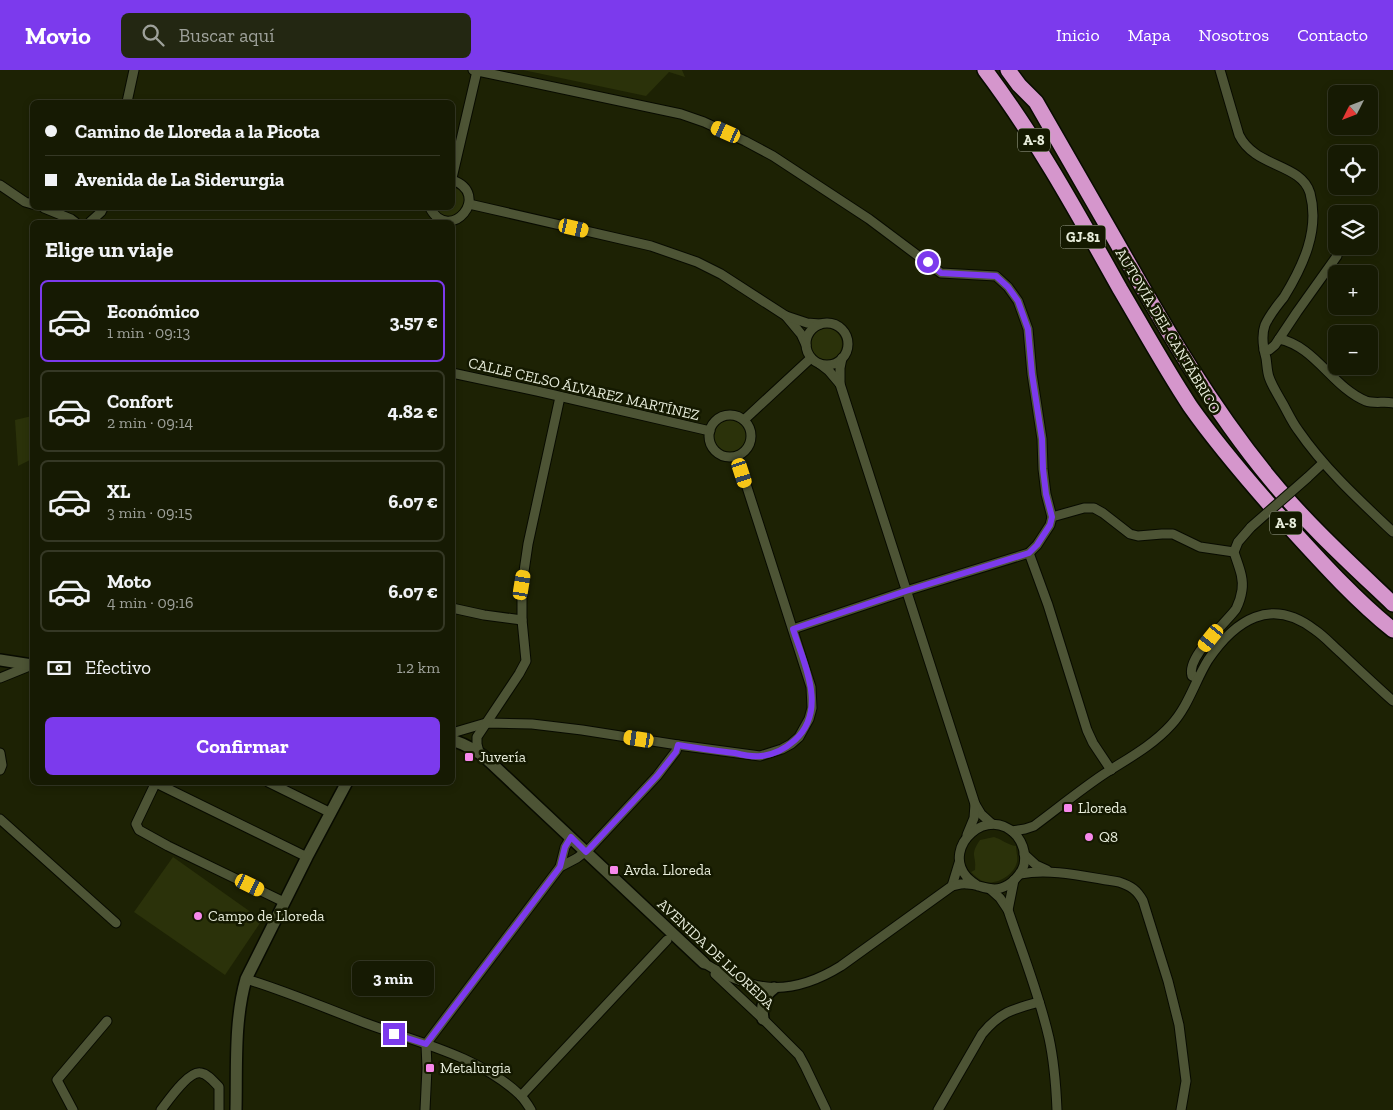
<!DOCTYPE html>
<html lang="es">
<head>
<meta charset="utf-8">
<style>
	body { margin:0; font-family:"Zilla Slab",serif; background:#232712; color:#f1f3f6; height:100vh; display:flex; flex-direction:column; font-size:19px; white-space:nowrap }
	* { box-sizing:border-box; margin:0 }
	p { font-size:16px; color:#9ea19a }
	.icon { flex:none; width:28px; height:28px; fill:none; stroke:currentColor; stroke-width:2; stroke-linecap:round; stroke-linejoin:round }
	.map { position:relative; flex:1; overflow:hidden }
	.panel { position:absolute; left:30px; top:150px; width:425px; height:565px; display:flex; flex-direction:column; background:#161a03; border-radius:8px; box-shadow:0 2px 8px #0003,0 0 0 1px #353825 }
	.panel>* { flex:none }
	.guide { position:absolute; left:30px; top:30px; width:425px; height:110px; border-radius:8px; box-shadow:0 2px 8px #0003,0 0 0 1px #353825; display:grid; align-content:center; height:110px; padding:0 15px; background:#161a03 }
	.needle { width:32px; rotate:228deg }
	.buttons { position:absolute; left:1328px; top:15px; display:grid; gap:10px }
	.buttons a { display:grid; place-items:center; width:50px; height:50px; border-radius:8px; background:#161a03; box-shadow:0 2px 8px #0003,0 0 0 1px #353825; font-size:25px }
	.end { position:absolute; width:22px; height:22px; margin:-11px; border:6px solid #7c3aed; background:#fff; box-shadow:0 0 0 2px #fff }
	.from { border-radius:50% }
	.bubble { position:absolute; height:35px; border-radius:8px; background:#161a03; box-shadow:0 2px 8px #0003,0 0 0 1px #353825; font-size:16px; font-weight:800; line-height:35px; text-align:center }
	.car { position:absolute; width:15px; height:30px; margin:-15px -8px; border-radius:6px; box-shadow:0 0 4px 1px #0007; background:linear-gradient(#f5c518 24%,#345 0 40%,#f5c518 0 76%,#345 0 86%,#f5c518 0) }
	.guide b { display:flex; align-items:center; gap:18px; height:48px; font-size:19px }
	.guide b+b { border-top:1px solid #353825 }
	.guide i { width:12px; height:12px; background:#f1f3f6 }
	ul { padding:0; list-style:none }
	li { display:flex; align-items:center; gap:15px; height:82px; margin:0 10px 8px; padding:0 5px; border:2px solid #353825; border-radius:8px }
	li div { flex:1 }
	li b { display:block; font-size:19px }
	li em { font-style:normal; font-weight:800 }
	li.on { border-color:#7c3aed }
	li>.icon { width:45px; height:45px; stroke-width:1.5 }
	h2 { padding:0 15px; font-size:22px; line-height:60px }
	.pay { display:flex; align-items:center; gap:12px; height:55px; padding:0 15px; font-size:19px }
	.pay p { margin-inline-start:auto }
	.button { display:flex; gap:10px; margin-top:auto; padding:10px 15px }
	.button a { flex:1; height:58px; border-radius:8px; background:#7c3aed; color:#fff; font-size:20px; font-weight:800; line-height:58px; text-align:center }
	header { display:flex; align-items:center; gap:30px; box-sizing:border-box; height:70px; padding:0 25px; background:#7c3aed; color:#fff }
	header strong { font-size:24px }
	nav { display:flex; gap:28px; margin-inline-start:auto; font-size:18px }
	.search { width:350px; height:45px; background:#232712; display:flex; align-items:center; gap:12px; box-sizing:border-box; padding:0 18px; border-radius:8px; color:#9ea19a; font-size:19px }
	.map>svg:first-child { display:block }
</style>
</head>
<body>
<header>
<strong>Movio</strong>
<div class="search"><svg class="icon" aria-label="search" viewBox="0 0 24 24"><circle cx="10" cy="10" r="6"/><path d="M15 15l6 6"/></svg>Buscar aquí</div>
<nav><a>Inicio</a><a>Mapa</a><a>Nosotros</a><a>Contacto</a></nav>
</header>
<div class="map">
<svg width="1393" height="1040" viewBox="0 0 1393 1040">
	<rect width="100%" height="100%" fill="#1d2204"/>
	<g fill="#2b320a">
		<path d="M523 0H682L685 7 669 2 646 26Z"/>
		<path d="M453 115C480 128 455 156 439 144 437 142 436 140 434 138H452Z"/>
		<circle cx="826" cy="274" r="16"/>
		<path d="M32 346V389L18 396 15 350Z"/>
		<circle cx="730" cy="366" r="17"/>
		<path d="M994 767C1001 769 1008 775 1016 776 1016 781 1018 787 1017 792 1014 805 997 815 985 812 979 810 975 806 971 802L975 800C977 785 969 786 980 770Z"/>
		<path d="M173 787 262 850 225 905 134 842Z"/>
	</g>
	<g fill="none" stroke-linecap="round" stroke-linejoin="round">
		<defs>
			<g id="minor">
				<path d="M473 0 681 44 704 52 745 71 773 86 869 149 941 203 996 206 1008 217 1018 231 1028 259 1032 304 1042 369 1043 399 1046 424 1052 447 1050 455 1037 475 1029 483 906 521 793 559"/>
				<path d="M1220 0 1239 65C1255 98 1301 93 1310 123 1320 160 1303 196 1284 227 1277 236 1270 244 1265 255 1261 266 1263 277 1266 288 1267 294 1267 301 1269 307 1272 316 1278 325 1283 334 1288 343 1292 352 1298 360 1325 399 1359 430 1393 462"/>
				<path d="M127 32 134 0"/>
				<path d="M452 108 477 1"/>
				<path d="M0 115 25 132 32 134"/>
				<path d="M469 134 651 176 697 192 721 204 786 246 801 264 806 275"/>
				<path d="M44 138 71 149 75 152"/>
				<path d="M430 138C450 175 493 124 452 110"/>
				<path d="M90 152 101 142 103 138"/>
				<path d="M786 246 807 253 820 254"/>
				<circle cx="827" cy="274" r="21"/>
				<path d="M1279 269C1315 276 1332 317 1366 331 1374 334 1385 331 1393 333"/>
				<path d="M1264 280H1269L1275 275 1297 242 1337 186"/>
				<path d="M842 288 840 298V314L975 734 981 744 992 754"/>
				<path d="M820 294 829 301 840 314"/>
				<path d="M452 303 537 321 710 361"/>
				<circle cx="730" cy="366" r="21"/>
				<path d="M744 350 811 288"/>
				<path d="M1307 408 1323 393"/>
				<path d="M1052 447 1084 438H1094L1103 443 1130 464 1138 466 1162 464H1173L1200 477 1234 482"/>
				<path d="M1029 483 1048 535 1087 660 1093 673 1111 700"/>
				<path d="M452 538 484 545 522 550"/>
				<path d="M0 608 32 595"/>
				<path d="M1198 608 1192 606C1186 587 1225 554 1236 539 1239 533 1241 527 1242 520 1244 507 1238 495 1234 482L1238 472 1251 457"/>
				<path d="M452 663 486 653 532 654 582 660 678 675 760 686 782 679 791 674 799 667 809 649 812 638 811 617 737 386"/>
				<path d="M479 682 477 674V667L519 604 526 591 522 550V515L528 474 560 327"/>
				<path d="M0 683 2 695 0 700"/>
				<path d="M156 712 136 754 139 760 168 776 284 832"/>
				<path d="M268 712 331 743"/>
				<path d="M156 713 307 787"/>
				<path d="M0 749 116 853"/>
				<path d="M1012 761 1025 759 1034 756C1057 739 1080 720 1104 704 1127 689 1152 676 1171 655 1188 637 1195 611 1208 590 1235 550 1271 526 1315 560 1324 566 1332 575 1340 582 1358 599 1375 615 1393 631"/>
				<path d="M967 765 974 748 975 734"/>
				<path d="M1024 784 1036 795 1047 800"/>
				<path d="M560 797 565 777 571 767"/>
				<path d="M1020 804C1052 798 1086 807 1119 812 1131 816 1137 820 1143 831L1168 911 1179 955 1186 1011 1181 1040"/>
				<path d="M952 816 959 793"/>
				<path d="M990 819 1000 828 1008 840C1022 882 1039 924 1049 968 1054 991 1056 1016 1057 1040"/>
				<path d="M1008 840 1014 810"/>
				<path d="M704 893C753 923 791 927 841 896L952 816C957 815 962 813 967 814 979 814 989 822 1001 818 1011 815 1021 805 1024 795 1026 784 1023 774 1017 766 988 733 942 777 966 806 969 810 974 813 978 816"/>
				<path d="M715 904 763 949 799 985 805 996 826 1040"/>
				<path d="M246 909C286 921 325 938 365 953 416 972 479 986 520 1025 524 1029 528 1035 531 1040"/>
				<path d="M521 1026 667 870"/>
				<path d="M73 1040 57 1010 107 951"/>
				<path d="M161 1040C168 1031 189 1000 201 1003 208 1004 214 1012 219 1017V1040"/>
				<path d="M425 1040 427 998 426 974 560 797 577 788 590 778 657 706 676 681 678 675"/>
				<path d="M938 1040 982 964C1000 942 1013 939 1039 932"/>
			</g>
			<g id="tertiary">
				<path d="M0 590 32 595"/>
				<path d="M452 670C467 675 479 681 490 692L704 893"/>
				<path d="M763 949C761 936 763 926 774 918"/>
				<path d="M236 1040C237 997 234 951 246 909L307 787 347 712"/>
			</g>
			<g id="motorway">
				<path d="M985 0C1037 69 1078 144 1120 219 1143 258 1165 298 1190 336 1221 380 1257 421 1294 462 1325 496 1357 531 1393 560"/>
				<path d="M1008 0 1019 15 1036 32C1063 79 1090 126 1117 173 1164 256 1210 336 1271 410 1308 455 1351 494 1393 534"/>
			</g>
		</defs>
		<use href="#minor" stroke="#080b00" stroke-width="11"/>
		<use href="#tertiary" stroke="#080b00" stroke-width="14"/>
		<use href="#motorway" stroke="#080b00" stroke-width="18"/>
		<use href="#minor" stroke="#4d5435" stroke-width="9"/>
		<use href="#tertiary" stroke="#4d5435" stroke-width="11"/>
		<use href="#motorway" stroke="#d596cc" stroke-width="15"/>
		<defs>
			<path id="minor-bridge" d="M1251 457 1307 408"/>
		</defs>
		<use href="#minor-bridge" stroke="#080b00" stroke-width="11" stroke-linecap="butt"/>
		<use href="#minor-bridge" stroke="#4d5435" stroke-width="9"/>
	</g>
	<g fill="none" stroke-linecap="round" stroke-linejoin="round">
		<path stroke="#7c3aed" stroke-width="6" d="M394 964 426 974 560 797 565 777 571 767 586 782 590 778 657 706 676 682 678 675C697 678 716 681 735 683 743 685 753 687 761 686 773 685 786 678 795 670 828 640 804 594 793 559L906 521 1029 483 1037 475 1050 455 1052 447 1046 424 1043 399 1042 369 1032 304 1028 259 1018 231 1008 217 996 206 941 203 928 192"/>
	</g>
	<g fill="#f788eb" stroke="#141900" stroke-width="2">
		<rect x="464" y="682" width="10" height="10" rx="2.5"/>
		<rect x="1063" y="733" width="10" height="10" rx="2.5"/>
		<circle cx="1089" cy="767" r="5"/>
		<rect x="609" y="795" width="10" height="10" rx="2.5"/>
		<circle cx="198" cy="846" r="5"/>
		<rect x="425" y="993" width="10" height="10" rx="2.5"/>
	</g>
	<g text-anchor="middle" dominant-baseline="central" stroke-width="5" stroke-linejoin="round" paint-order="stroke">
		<g fill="#141900" stroke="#a8ad99" stroke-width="1">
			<rect x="1018" y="58.5" width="32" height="23" rx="4"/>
			<rect x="1060.5" y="155.5" width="45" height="23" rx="4"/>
			<rect x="1270" y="441.5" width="32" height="23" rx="4"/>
		</g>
		<g font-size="14" font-weight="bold" fill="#e8eddb">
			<text x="1034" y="70">A-8</text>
			<text x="1083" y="167">GJ-81</text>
			<text x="1286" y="453">A-8</text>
		</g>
		<g font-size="15" fill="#e8eddb" stroke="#141900">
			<text transform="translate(1168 261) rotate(59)">AUTOVÍA DEL CANTÁBRICO</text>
			<text transform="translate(584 319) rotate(13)">CALLE CELSO ÁLVAREZ MARTÍNEZ</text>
			<text transform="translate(716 884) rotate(43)">AVENIDA DE LLOREDA</text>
		</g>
		<g font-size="15" fill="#e8eddb" stroke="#141900" text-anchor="start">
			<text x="479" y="687">Juvería</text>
			<text x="1078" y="738">Lloreda</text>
			<text x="1099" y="767">Q8</text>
			<text x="624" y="800">Avda. Lloreda</text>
			<text x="208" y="846">Campo de Lloreda</text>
			<text x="440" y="998">Metalurgia</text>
		</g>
	</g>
</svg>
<div class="buttons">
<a><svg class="needle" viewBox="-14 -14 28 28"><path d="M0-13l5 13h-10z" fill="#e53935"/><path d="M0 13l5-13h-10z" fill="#9ea19a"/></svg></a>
<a><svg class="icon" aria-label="locate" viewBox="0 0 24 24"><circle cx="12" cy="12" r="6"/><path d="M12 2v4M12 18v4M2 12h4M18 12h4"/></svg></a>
<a><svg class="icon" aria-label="layers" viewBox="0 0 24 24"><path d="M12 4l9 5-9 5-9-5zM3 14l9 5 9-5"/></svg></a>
<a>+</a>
<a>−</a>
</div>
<i class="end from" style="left:928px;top:192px"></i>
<i class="end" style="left:394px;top:964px"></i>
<div class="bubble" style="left:352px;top:891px;width:82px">3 min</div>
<i class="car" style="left:726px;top:62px;rotate:294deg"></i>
<i class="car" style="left:574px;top:158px;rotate:103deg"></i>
<i class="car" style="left:742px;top:403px;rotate:162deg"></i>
<i class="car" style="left:522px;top:515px;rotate:9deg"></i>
<i class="car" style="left:1211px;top:568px;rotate:219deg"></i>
<i class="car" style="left:639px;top:669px;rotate:279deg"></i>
<i class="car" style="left:250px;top:815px;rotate:116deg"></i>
<div class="guide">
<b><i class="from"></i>Camino de Lloreda a la Picota</b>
<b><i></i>Avenida de La Siderurgia</b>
</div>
<section class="panel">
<h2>Elige un viaje</h2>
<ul>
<li class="on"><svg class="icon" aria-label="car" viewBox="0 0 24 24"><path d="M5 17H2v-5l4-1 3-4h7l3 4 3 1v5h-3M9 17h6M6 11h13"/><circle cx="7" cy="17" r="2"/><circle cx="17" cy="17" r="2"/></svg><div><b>Económico</b><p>1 min · 09:13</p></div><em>3.57 €</em></li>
<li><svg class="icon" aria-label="car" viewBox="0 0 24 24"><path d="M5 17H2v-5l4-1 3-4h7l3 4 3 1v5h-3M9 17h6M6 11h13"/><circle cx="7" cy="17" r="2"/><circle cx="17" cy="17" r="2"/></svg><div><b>Confort</b><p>2 min · 09:14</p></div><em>4.82 €</em></li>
<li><svg class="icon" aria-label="car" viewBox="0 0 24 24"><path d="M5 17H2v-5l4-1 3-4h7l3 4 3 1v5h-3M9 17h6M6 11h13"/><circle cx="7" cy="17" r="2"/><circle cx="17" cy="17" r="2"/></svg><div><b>XL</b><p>3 min · 09:15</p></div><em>6.07 €</em></li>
<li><svg class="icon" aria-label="car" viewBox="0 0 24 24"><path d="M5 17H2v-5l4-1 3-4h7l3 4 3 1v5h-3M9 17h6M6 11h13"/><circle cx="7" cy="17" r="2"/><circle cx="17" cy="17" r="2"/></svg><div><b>Moto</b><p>4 min · 09:16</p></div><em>6.07 €</em></li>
</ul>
<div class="pay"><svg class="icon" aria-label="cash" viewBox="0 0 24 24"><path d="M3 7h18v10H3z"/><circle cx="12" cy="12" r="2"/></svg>Efectivo<p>1.2 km</p></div>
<div class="button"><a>Confirmar</a></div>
</section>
</div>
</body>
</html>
